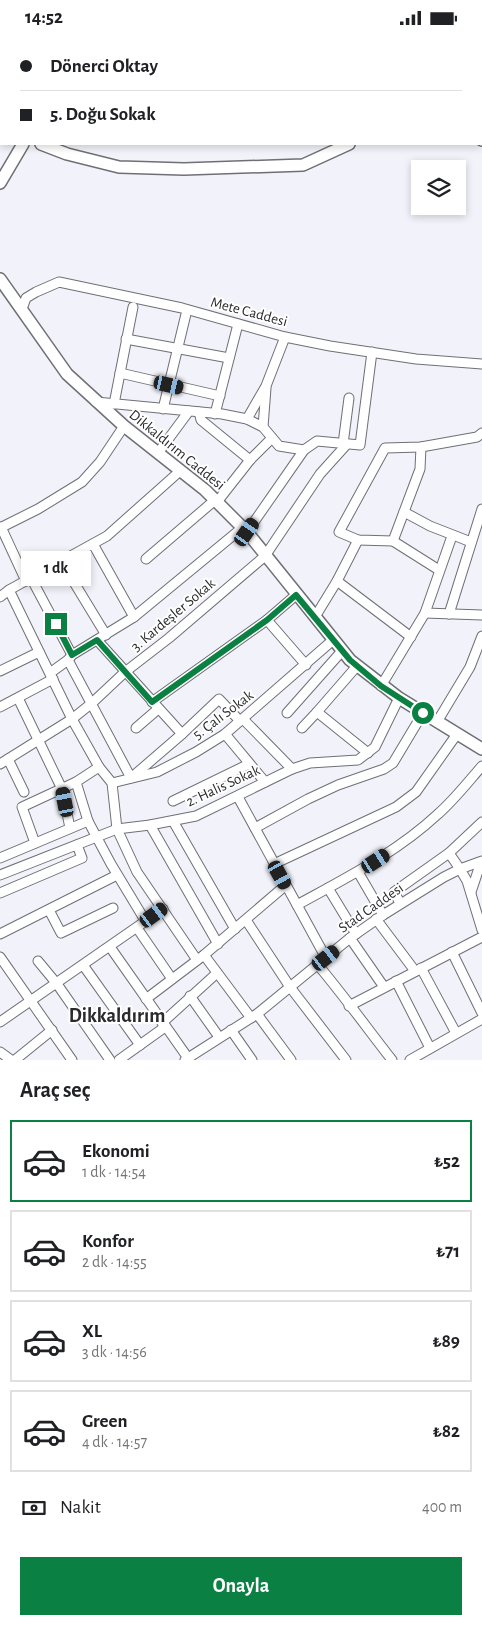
<!DOCTYPE html>
<html lang="tr">
<head>
<meta charset="utf-8">
<style>
	body { margin:0; font-family:"Alegreya Sans",sans-serif; background:#f2f2f2; color:#202124; height:100vh; display:flex; flex-direction:column; font-size:19px; white-space:nowrap }
	* { box-sizing:border-box; margin:0 }
	p { font-size:16px; color:#757577 }
	.icon { flex:none; width:28px; height:28px; fill:none; stroke:currentColor; stroke-width:2; stroke-linecap:round; stroke-linejoin:round }
	.map { position:relative; height:1025px; overflow:hidden }
	.side { display:flex; flex-direction:column; background:#fff; flex:1 }
	.side>* { flex:none }
	.top-card { position:absolute; left:0px; top:0px; width:482px; height:110px; box-shadow:0 2px 8px #0003; display:grid; align-content:center; height:110px; padding:0 20px; background:#fff }
	.buttons { position:absolute; left:411px; top:125px; display:grid; gap:10px }
	.buttons a { display:grid; place-items:center; width:55px; height:55px; border-radius:0px; background:#fff; box-shadow:0 2px 8px #0003; font-size:25px }
	.end { position:absolute; width:22px; height:22px; margin:-11px; border:6px solid #0b8043; background:#fff; box-shadow:0 0 0 2px #fff }
	.from { border-radius:50% }
	.bubble { position:absolute; height:35px; border-radius:0px; background:#fff; box-shadow:0 2px 8px #0003; font-size:16px; font-weight:700; line-height:35px; text-align:center }
	.car { position:absolute; width:15px; height:30px; margin:-15px -8px; border-radius:6px; box-shadow:0 0 4px 1px #0007; background:linear-gradient(#222 24%,#8ab4d8 0 40%,#222 0 76%,#8ab4d8 0 86%,#222 0) }
	.top-card b { display:flex; align-items:center; gap:18px; height:48px; font-size:19px }
	.top-card b+b { border-top:1px solid #e0e0e0 }
	.top-card i { width:12px; height:12px; background:#202124 }
	ul { padding:0; list-style:none }
	li { display:flex; align-items:center; gap:15px; height:82px; margin:0 10px 8px; padding:0 10px; border:2px solid #e0e0e0; border-radius:0px }
	li div { flex:1 }
	li b { display:block; font-size:19px }
	li em { font-style:normal; font-weight:700 }
	li.on { border-color:#0b8043 }
	li>.icon { width:45px; height:45px; stroke-width:1.5 }
	h2 { padding:0 20px; font-size:22px; line-height:60px }
	.pay { display:flex; align-items:center; gap:12px; height:55px; padding:0 20px; font-size:19px }
	.pay p { margin-inline-start:auto }
	.action { display:flex; gap:10px; margin-top:auto; padding:10px 20px }
	.action a { flex:1; height:58px; border-radius:0px; background:#0b8043; color:#fff; font-size:20px; font-weight:700; line-height:58px; text-align:center }
	.status { display:flex; justify-content:space-between; align-items:center; height:35px; padding:0 25px; background:#fff; direction:ltr }
	.status svg { height:14px; fill:currentColor }
	.map>svg:first-child { display:block }
</style>
</head>
<body>
<div class="status"><b>14:52</b><svg viewBox="0 0 49 12"><path d="M0 12V9h3v3zM5 12V6h3v6zM10 12V3h3v9zM15 12V0h3v12zM26 1h20v11H26zM47 4h2v5h-2z"/></svg></div>
<div class="map">
<svg width="482" height="1025" viewBox="0 0 482 1025">
	<rect width="100%" height="100%" fill="#f2f3fa"/>
	<g fill="none" stroke-linecap="round" stroke-linejoin="round">
		<defs>
			<g id="minor">
				<path d="M148 0 149 1"/>
				<path d="M66 1 67 0"/>
				<path d="M297 1 299 0"/>
				<path d="M0 87 1 88"/>
				<path d="M22 274 26 263 36 257 59 247 182 273 285 302 330 311 416 324 482 329"/>
				<path d="M126 304 229 323"/>
				<path d="M120 338 220 361"/>
				<path d="M96 367 222 379 247 384 263 392 279 411 304 415 317 406 360 410 372 317"/>
				<path d="M114 369 133 272"/>
				<path d="M163 374 186 279"/>
				<path d="M199 377 201 385 250 425"/>
				<path d="M215 379 238 289"/>
				<path d="M247 384 266 351 285 302"/>
				<path d="M263 392 266 353"/>
				<path d="M343 409 349 363"/>
				<path d="M158 418 189 376"/>
				<path d="M217 467 250 425 272 403"/>
				<path d="M404 477 430 491 471 507"/>
				<path d="M1 492 26 546"/>
				<path d="M0 493 38 474 82 447 100 427 124 391"/>
				<path d="M247 497 304 415"/>
				<path d="M393 506 420 434 421 412"/>
				<path d="M93 509 134 582"/>
				<path d="M146 524 215 465"/>
				<path d="M61 526 106 600"/>
				<path d="M439 535 393 506 358 505 339 497 385 413 421 412 477 402 482 398"/>
				<path d="M31 543 72 620"/>
				<path d="M337 546 411 602"/>
				<path d="M9 555 72 684 99 732 112 748 117 794 137 837 197 925"/>
				<path d="M0 562 9 555 107 501 180 436"/>
				<path d="M425 578 482 580"/>
				<path d="M449 579 482 474"/>
				<path d="M315 582 337 546 358 505"/>
				<path d="M267 585 306 630"/>
				<path d="M97 605 182 699"/>
				<path d="M68 625 131 743 182 699 219 664 240 686"/>
				<path d="M357 631 317 677 368 718"/>
				<path d="M0 636 39 617"/>
				<path d="M50 638 68 625 72 620 134 582 242 493"/>
				<path d="M381 651 425 578 452 501"/>
				<path d="M18 663 62 754 70 793"/>
				<path d="M152 667 267 585 296 560"/>
				<path d="M0 672 53 644"/>
				<path d="M287 678 342 616"/>
				<path d="M243 684 292 734"/>
				<path d="M437 687 470 632 482 601"/>
				<path d="M136 693 158 674"/>
				<path d="M302 693 317 677"/>
				<path d="M225 699 265 747"/>
				<path d="M8 724 24 757"/>
				<path d="M0 729 72 684 92 668 125 637 169 603 265 521 320 439 347 409"/>
				<path d="M99 732 76 747 88 786 111 829 146 887"/>
				<path d="M112 748 157 737 196 717 225 699 333 605"/>
				<path d="M238 762 326 923"/>
				<path d="M173 766 249 729"/>
				<path d="M173 786 235 894"/>
				<path d="M150 790 218 909"/>
				<path d="M255 793 308 764 338 750 384 734 393 728 423 678"/>
				<path d="M35 808 22 772 76 747"/>
				<path d="M0 823 88 786"/>
				<path d="M482 826 460 834 467 846 482 895"/>
				<path d="M274 829 396 772 416 757 457 699"/>
				<path d="M358 837 383 880"/>
				<path d="M0 840 117 794 150 790 196 781 292 734 310 728 358 725 375 712 399 663"/>
				<path d="M328 853 356 899"/>
				<path d="M471 857 481 827"/>
				<path d="M0 858 82 823 77 810"/>
				<path d="M400 868 394 857 449 818 482 787"/>
				<path d="M297 870C346 843 396 818 438 779 454 765 468 747 482 731"/>
				<path d="M49 875 61 898 113 873"/>
				<path d="M376 884 415 936"/>
				<path d="M246 885 290 952 346 1025"/>
				<path d="M137 893 172 944"/>
				<path d="M0 899 117 840"/>
				<path d="M350 903 384 952"/>
				<path d="M110 912 188 1023"/>
				<path d="M452 917 482 978"/>
				<path d="M204 920 251 983"/>
				<path d="M0 922 72 1025"/>
				<path d="M38 926 57 949 110 1025"/>
				<path d="M83 930 140 1010"/>
				<path d="M318 930C344 961 367 993 392 1025"/>
				<path d="M421 933 456 998"/>
				<path d="M396 946 430 1013"/>
				<path d="M190 961 219 1002"/>
				<path d="M146 964 204 920 286 850"/>
				<path d="M349 971 482 902"/>
				<path d="M257 979 291 1025"/>
				<path d="M0 987 163 874"/>
				<path d="M162 988 217 938"/>
				<path d="M231 995 252 1025"/>
				<path d="M0 1017 11 1025"/>
				<path d="M15 1025 52 995"/>
				<path d="M119 1025 165 992"/>
				<path d="M185 1025 257 979 350 903 383 880 444 842 460 834 449 818"/>
				<path d="M410 1025 482 984"/>
			</g>
			<g id="major">
				<path d="M462 0V1"/>
				<path d="M481 50 482 49"/>
				<path d="M481 102 482 105"/>
				<path d="M41 109 67 119 119 132 184 134 303 130 349 109"/>
				<path d="M0 148 23 109"/>
				<path d="M0 244 67 339 124 391 205 455 247 497 350 625 399 663 482 714"/>
			</g>
		</defs>
		<use href="#minor" stroke="#6f6f76" stroke-width="11"/>
		<use href="#major" stroke="#6f6f76" stroke-width="14"/>
		<use href="#minor" stroke="#fff" stroke-width="9"/>
		<use href="#major" stroke="#fff" stroke-width="11"/>
	</g>
	<g fill="none" stroke-linecap="round" stroke-linejoin="round">
		<path stroke="#0b8043" stroke-width="6" d="M56 589 72 620 97 605 152 667 267 585 296 560 350 625 381 651 423 678"/>
	</g>
	<g text-anchor="middle" dominant-baseline="central" stroke-width="4" stroke-linejoin="round" paint-order="stroke">
		<g font-size="15" fill="#2a2a2c" stroke="#fff">
			<text transform="translate(249 277) rotate(15)">Mete Caddesi</text>
			<text transform="translate(177 415) rotate(39)">Dikkaldırım Caddesi</text>
			<text transform="translate(173 580) rotate(-40)">3. Kardeşler Sokak</text>
			<text transform="translate(223 680) rotate(-37)">5. Çalı Sokak</text>
			<text transform="translate(223 751) rotate(-25)">2. Halis Sokak</text>
			<text transform="translate(371 873) rotate(-35)">Stad Caddesi</text>
		</g>
		<g font-size="20" font-weight="bold" fill="#2a2a2c" stroke="#fff">
			<text x="117" y="981">Dikkaldırım</text>
		</g>
	</g>
</svg>
<div class="buttons">
<a><svg class="icon" aria-label="layers" viewBox="0 0 24 24"><path d="M12 4l9 5-9 5-9-5zM3 14l9 5 9-5"/></svg></a>
</div>
<i class="end from" style="left:423px;top:678px"></i>
<i class="end" style="left:56px;top:589px"></i>
<div class="bubble" style="left:21px;top:516px;width:70px">1 dk</div>
<i class="car" style="left:169px;top:350px;rotate:103deg"></i>
<i class="car" style="left:247px;top:497px;rotate:35deg"></i>
<i class="car" style="left:65px;top:767px;rotate:349deg"></i>
<i class="car" style="left:376px;top:826px;rotate:57deg"></i>
<i class="car" style="left:280px;top:840px;rotate:151deg"></i>
<i class="car" style="left:154px;top:880px;rotate:54deg"></i>
<i class="car" style="left:326px;top:923px;rotate:52deg"></i>
<div class="top-card">
<b><i class="from"></i>Dönerci Oktay</b>
<b><i></i>5. Doğu Sokak</b>
</div>
</div>
<section class="side">
<h2>Araç seç</h2>
<ul>
<li class="on"><svg class="icon" aria-label="car" viewBox="0 0 24 24"><path d="M5 17H2v-5l4-1 3-4h7l3 4 3 1v5h-3M9 17h6M6 11h13"/><circle cx="7" cy="17" r="2"/><circle cx="17" cy="17" r="2"/></svg><div><b>Ekonomi</b><p>1 dk · 14:54</p></div><em>₺52</em></li>
<li><svg class="icon" aria-label="car" viewBox="0 0 24 24"><path d="M5 17H2v-5l4-1 3-4h7l3 4 3 1v5h-3M9 17h6M6 11h13"/><circle cx="7" cy="17" r="2"/><circle cx="17" cy="17" r="2"/></svg><div><b>Konfor</b><p>2 dk · 14:55</p></div><em>₺71</em></li>
<li><svg class="icon" aria-label="car" viewBox="0 0 24 24"><path d="M5 17H2v-5l4-1 3-4h7l3 4 3 1v5h-3M9 17h6M6 11h13"/><circle cx="7" cy="17" r="2"/><circle cx="17" cy="17" r="2"/></svg><div><b>XL</b><p>3 dk · 14:56</p></div><em>₺89</em></li>
<li><svg class="icon" aria-label="car" viewBox="0 0 24 24"><path d="M5 17H2v-5l4-1 3-4h7l3 4 3 1v5h-3M9 17h6M6 11h13"/><circle cx="7" cy="17" r="2"/><circle cx="17" cy="17" r="2"/></svg><div><b>Green</b><p>4 dk · 14:57</p></div><em>₺82</em></li>
</ul>
<div class="pay"><svg class="icon" aria-label="cash" viewBox="0 0 24 24"><path d="M3 7h18v10H3z"/><circle cx="12" cy="12" r="2"/></svg>Nakit<p>400 m</p></div>
<div class="action"><a>Onayla</a></div>
</section>
</body>
</html>
